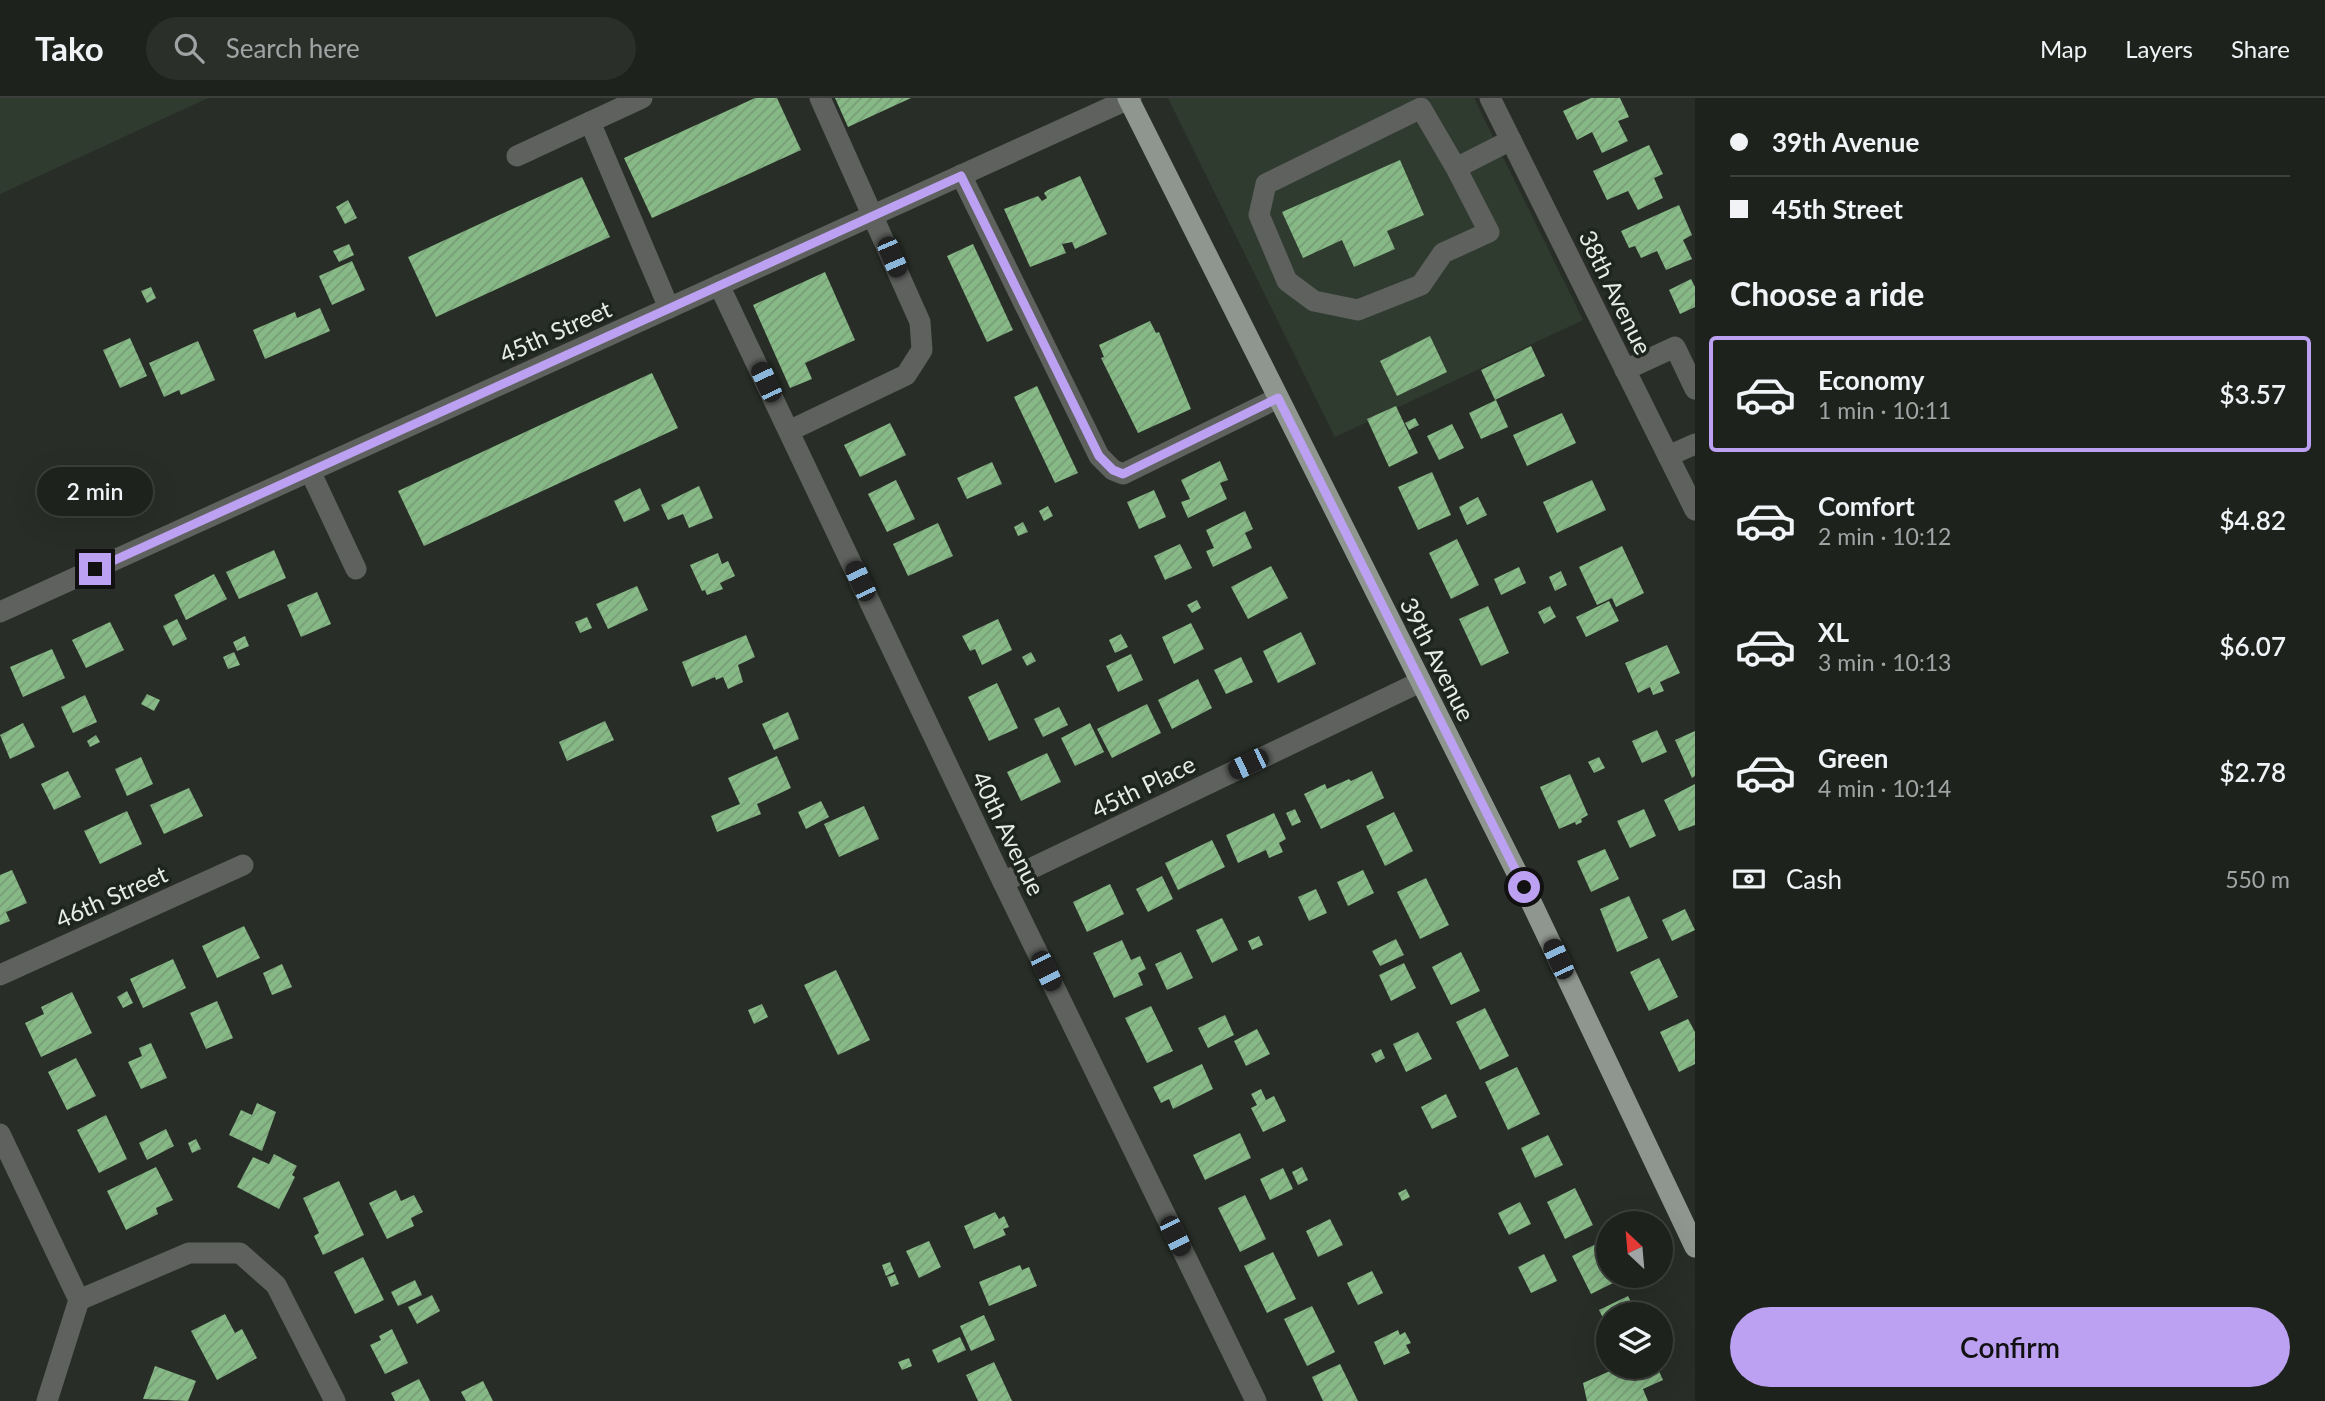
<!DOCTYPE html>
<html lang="en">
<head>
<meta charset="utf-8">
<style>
	body { margin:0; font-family:Lato,sans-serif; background:#2b2f2a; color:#f1f3f6; height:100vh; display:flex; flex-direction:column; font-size:26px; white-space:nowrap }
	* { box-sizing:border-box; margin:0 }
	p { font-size:23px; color:#a1a4a4 }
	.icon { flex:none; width:38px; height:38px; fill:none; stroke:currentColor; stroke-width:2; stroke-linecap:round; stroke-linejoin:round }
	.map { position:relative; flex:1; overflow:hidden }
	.sheet { display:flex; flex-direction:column; background:#1e221d; width:630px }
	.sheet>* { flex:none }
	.guide { display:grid; align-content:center; height:154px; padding:0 35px; background:#1e221d }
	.needle { width:46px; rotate:334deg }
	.fabs { position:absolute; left:1596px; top:1113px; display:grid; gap:14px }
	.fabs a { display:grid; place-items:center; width:77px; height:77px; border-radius:50%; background:#1e221d; box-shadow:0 7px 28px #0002,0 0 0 2px #3c3f3b; font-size:35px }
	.end { position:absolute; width:32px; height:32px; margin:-16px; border:9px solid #bca0f2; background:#111; box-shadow:0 0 0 4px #111 }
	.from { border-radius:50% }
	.bubble { position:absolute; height:49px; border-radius:24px; background:#1e221d; box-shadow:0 7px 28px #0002,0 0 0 2px #3c3f3b; font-size:23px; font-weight:600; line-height:49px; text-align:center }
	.car { position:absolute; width:21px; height:42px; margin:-21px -10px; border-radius:9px; box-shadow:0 0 5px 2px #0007; background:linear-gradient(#222 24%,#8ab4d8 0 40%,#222 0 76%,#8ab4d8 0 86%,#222 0) }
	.guide b { display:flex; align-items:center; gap:24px; height:66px; font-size:26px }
	.guide b+b { border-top:2px solid #3c3f3b }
	.guide i { width:18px; height:18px; background:#f1f3f6 }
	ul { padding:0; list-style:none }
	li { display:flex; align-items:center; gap:21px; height:116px; margin:0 14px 10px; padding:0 21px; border:4px solid transparent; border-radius:7px }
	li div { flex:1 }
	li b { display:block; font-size:26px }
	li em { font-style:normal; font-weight:600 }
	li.selected { border-color:#bca0f2 }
	li>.icon { width:63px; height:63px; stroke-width:1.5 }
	h2 { padding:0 35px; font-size:32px; line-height:84px }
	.pay { display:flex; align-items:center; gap:18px; height:77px; padding:0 35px; font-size:26px }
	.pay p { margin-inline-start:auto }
	.button { display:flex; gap:14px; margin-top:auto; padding:14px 35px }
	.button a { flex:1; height:80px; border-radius:42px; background:#bca0f2; color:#111; font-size:28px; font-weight:600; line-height:80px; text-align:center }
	header { display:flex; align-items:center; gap:42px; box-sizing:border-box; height:98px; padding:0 35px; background:#1e221d; border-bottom:2px solid #3c3f3b }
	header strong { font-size:33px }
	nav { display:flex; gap:38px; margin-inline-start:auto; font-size:24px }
	.search { width:490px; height:63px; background:#2b2f2a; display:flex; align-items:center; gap:18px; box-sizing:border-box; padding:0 24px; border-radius:38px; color:#a1a4a4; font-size:26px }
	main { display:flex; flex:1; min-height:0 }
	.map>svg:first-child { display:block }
</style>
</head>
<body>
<header>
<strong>Tako</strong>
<div class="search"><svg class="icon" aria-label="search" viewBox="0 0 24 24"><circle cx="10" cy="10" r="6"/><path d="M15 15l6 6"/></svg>Search here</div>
<nav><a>Map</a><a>Layers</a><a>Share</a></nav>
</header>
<main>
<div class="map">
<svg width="1695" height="1303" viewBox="0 0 1695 1303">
	<defs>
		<pattern id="building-hatch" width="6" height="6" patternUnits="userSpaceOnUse" patternTransform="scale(1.75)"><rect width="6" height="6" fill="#87b986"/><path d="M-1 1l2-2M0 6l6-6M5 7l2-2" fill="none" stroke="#779c76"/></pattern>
	</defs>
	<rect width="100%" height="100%" fill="#282e27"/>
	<g fill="#303b30">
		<path d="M0 0H208L0 96Z"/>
		<path d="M1168 0H1474L1583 222 1335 339Z"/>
	</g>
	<g fill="url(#building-hatch)">
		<path d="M755 0H777L801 52 652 120 624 60Z"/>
		<path d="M835 0H911L848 29Z"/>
		<path d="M1591 0H1620L1629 19 1618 23 1628 43 1602 55 1592 34 1577 42 1563 13Z"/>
		<path d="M1649 47 1663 76 1654 80 1663 100 1638 112 1628 93 1607 102 1593 73Z"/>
		<path d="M1400 62 1424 117 1387 133 1395 151 1354 169 1342 142 1303 160 1282 114Z"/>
		<path d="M1080 78 1107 136 1075 151 1072 144 1062 146 1066 155 1030 169 1004 111 1038 98 1042 103 1047 100 1044 95 1048 92Z"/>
		<path d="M582 79 610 139 436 219 408 159Z"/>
		<path d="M348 102 357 120 345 126 336 109Z"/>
		<path d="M1679 107 1692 137 1683 142 1692 161 1666 172 1657 153 1641 160 1635 148 1629 150 1621 133Z"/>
		<path d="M349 146 354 157 339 164 333 153Z"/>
		<path d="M973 146 1013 232 987 244 947 158Z"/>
		<path d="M352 163 365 192 332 207 319 178Z"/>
		<path d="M825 174 855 242 805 265 812 281 790 290 753 207Z"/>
		<path d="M1691 181 1695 189V209L1680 216 1669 192Z"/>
		<path d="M151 189 156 200 147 205 141 193Z"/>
		<path d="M320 210 330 233 265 261 253 232 295 214 297 220Z"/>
		<path d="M1150 223 1156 235 1159 234 1191 311 1138 335 1101 260 1104 259 1099 247Z"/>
		<path d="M1430 238 1447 274 1397 298 1380 263Z"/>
		<path d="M130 240 147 278 120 290 103 252Z"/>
		<path d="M198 243 215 282 181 297 179 292 164 299 149 265Z"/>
		<path d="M1531 248 1545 278 1495 302 1481 272Z"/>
		<path d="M652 275 678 330 424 448 398 393Z"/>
		<path d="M1037 288 1078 375 1055 385 1014 299Z"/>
		<path d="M1496 302 1508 329 1481 341 1469 315Z"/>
		<path d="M1396 308 1418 355 1389 369 1367 321Z"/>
		<path d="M1562 315 1576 345 1527 368 1513 337Z"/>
		<path d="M1415 320 1419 327 1409 332 1405 325Z"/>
		<path d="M890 325 906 357 860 379 844 347Z"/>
		<path d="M1452 326 1464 350 1439 362 1427 338Z"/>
		<path d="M1220 363 1228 382 1220 385 1227 401 1188 420 1181 404 1190 401 1181 382Z"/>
		<path d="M992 364 1002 386 967 401 957 380Z"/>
		<path d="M1432 374 1451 417 1418 432 1398 389Z"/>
		<path d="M896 382 915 421 887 434 868 396Z"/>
		<path d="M1592 382 1606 412 1557 435 1543 404Z"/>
		<path d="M699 388 713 420 689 430 683 416 668 422 661 407Z"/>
		<path d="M640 390 650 412 624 424 614 403Z"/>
		<path d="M1154 392 1166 419 1139 431 1127 404Z"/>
		<path d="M1478 399 1487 417 1467 427 1459 409Z"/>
		<path d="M1048 408 1053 418 1044 423 1039 413Z"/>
		<path d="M1245 413 1253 431 1245 435 1252 450 1213 469 1206 453 1214 450 1206 432Z"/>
		<path d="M1023 424 1028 434 1018 438 1014 429Z"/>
		<path d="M938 425 953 458 908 478 893 446Z"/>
		<path d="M1457 441 1479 487 1451 501 1429 455Z"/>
		<path d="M1180 446 1192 470 1165 482 1154 458Z"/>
		<path d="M1622 448 1644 495 1616 509 1612 500 1597 507 1579 469Z"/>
		<path d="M274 452 286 480 239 501 226 474Z"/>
		<path d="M718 455 722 466 728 463 735 478 720 485 723 491 707 497 705 492 702 493 690 467Z"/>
		<path d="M1271 468 1288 500 1248 521 1231 489Z"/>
		<path d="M1519 469 1526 485 1501 497 1494 481Z"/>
		<path d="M1561 473 1567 487 1555 493 1549 479Z"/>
		<path d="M214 476 227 501 186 522 174 497Z"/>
		<path d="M637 488 648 512 608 531 596 506Z"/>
		<path d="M317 494 331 526 301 539 287 507Z"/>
		<path d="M1197 502 1201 510 1192 515 1187 507Z"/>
		<path d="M1609 503 1619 523 1586 539 1576 519Z"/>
		<path d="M1488 508 1509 555 1481 568 1459 521Z"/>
		<path d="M1550 508 1556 519 1544 526 1538 514Z"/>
		<path d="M587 519 592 530 580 535 575 524Z"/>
		<path d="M177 521 187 541 173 548 163 528Z"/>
		<path d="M998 521 1012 552 982 567 975 551 970 553 962 538Z"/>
		<path d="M110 524 124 552 86 570 72 542Z"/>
		<path d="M1191 525 1204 551 1174 566 1162 539Z"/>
		<path d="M1301 534 1316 566 1278 585 1263 553Z"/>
		<path d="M1121 536 1128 549 1115 555 1109 542Z"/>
		<path d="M746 537 755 559 738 567 743 584 728 591 723 579 716 582 715 579 692 589 682 564Z"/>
		<path d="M245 538 249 548 237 553 233 544Z"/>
		<path d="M1667 547 1680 575 1660 584 1664 593 1653 597 1650 589 1638 595 1625 565Z"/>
		<path d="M52 551 65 580 23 599 10 569Z"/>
		<path d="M234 554 240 567 228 571 223 559Z"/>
		<path d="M1031 554 1036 563 1027 568 1022 559Z"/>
		<path d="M1131 556 1143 582 1118 594 1106 568Z"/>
		<path d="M1241 559 1253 584 1226 596 1214 572Z"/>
		<path d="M1198 581 1212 610 1172 631 1158 602Z"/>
		<path d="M997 585 1018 630 989 643 968 599Z"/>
		<path d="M147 596 160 602 154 613 141 606Z"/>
		<path d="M85 597 97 624 73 635 61 609Z"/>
		<path d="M1147 606 1161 635 1112 660 1097 631Z"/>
		<path d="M1059 609 1068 627 1043 639 1034 621Z"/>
		<path d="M788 614 799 641 774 652 762 626Z"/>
		<path d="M605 623 614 642 567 663 559 644Z"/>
		<path d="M23 625 35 649 10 661 0 637Z"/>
		<path d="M1090 625 1104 654 1075 668 1061 640Z"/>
		<path d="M1657 632 1667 654 1642 665 1632 643Z"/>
		<path d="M1695 633V678L1692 680 1675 642Z"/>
		<path d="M96 637 100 644 90 649 87 643Z"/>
		<path d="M1047 655 1061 684 1021 703 1007 674Z"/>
		<path d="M777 658 791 690 757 706 761 716 717 734 711 718 740 706 728 680Z"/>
		<path d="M141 659 153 686 127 698 115 671Z"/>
		<path d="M1599 659 1605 670 1594 675 1588 664Z"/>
		<path d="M68 673 81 699 54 712 41 686Z"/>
		<path d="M1372 673 1384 700 1321 731 1304 696 1325 686 1327 691 1349 681 1351 683Z"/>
		<path d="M1570 676 1588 717 1581 721 1582 724 1576 727 1575 724 1559 731 1540 689Z"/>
		<path d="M1695 686V727L1679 733 1664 702Z"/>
		<path d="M189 690 203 718 164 736 150 707Z"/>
		<path d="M821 703 829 719 806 731 798 714Z"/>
		<path d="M864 708 879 741 839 759 824 726Z"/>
		<path d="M1295 711 1301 724 1292 728 1286 715Z"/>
		<path d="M1644 711 1656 738 1630 750 1617 723Z"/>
		<path d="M127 713 142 746 100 766 84 733Z"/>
		<path d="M1394 714 1413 753 1385 768 1366 728Z"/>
		<path d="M1274 715 1286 741 1279 745 1283 754 1269 760 1266 752 1238 765 1226 737Z"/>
		<path d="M1212 742 1225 769 1178 792 1165 765Z"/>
		<path d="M1605 751 1619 781 1591 794 1577 763Z"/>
		<path d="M12 772 27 805 6 814 10 823 0 827V777Z"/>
		<path d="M1363 772 1374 795 1348 808 1337 784Z"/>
		<path d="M1162 778 1173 801 1148 814 1136 791Z"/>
		<path d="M1426 780 1449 827 1420 841 1397 794Z"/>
		<path d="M1110 786 1124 816 1087 834 1073 804Z"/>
		<path d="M1316 791 1327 815 1309 823 1298 799Z"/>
		<path d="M1629 798 1648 840 1617 854 1600 811Z"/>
		<path d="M1685 811 1695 832 1672 843 1662 822Z"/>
		<path d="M1222 820 1238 852 1212 865 1196 832Z"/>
		<path d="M244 828 260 860 217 880 202 848Z"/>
		<path d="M1259 838 1263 847 1252 852 1248 843Z"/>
		<path d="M1396 841 1404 857 1380 868 1372 853Z"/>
		<path d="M1122 842 1131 862 1140 858 1146 871 1138 875 1143 887 1114 900 1093 855Z"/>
		<path d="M1181 854 1193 880 1167 892 1155 866Z"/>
		<path d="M1461 854 1480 893 1451 907 1432 869Z"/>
		<path d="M1659 860 1678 899 1649 913 1630 874Z"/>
		<path d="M173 861 186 890 143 910 130 881Z"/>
		<path d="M1404 865 1416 890 1391 903 1379 877Z"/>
		<path d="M282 866 292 889 272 897 263 875Z"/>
		<path d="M836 872 870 942 838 957 804 887Z"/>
		<path d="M127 893 133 905 123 910 117 899Z"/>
		<path d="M72 894 92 935 41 959 25 925 44 916 41 909Z"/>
		<path d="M217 903 233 940 206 951 190 915Z"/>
		<path d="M762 906 768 919 754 926 748 912Z"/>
		<path d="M1151 908 1173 953 1147 965 1125 920Z"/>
		<path d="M1485 910 1509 958 1480 972 1456 924Z"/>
		<path d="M1225 917 1234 937 1208 950 1198 930Z"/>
		<path d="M1688 921 1695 934V966L1679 974 1660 934Z"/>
		<path d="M1257 931 1270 956 1246 968 1234 943Z"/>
		<path d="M1418 934 1432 961 1406 974 1393 946Z"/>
		<path d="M151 945 167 980 141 991 128 964 142 958 139 950Z"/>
		<path d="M1381 951 1385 960 1376 965 1371 956Z"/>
		<path d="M76 960 96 998 67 1012 48 974Z"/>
		<path d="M1202 966 1213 991 1173 1011 1169 1001 1161 1005 1153 989Z"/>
		<path d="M1517 969 1540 1016 1508 1032 1485 984Z"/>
		<path d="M1261 991 1266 1002 1274 998 1286 1023 1263 1034 1251 1010 1257 1007 1251 996Z"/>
		<path d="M1446 996 1457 1019 1432 1031 1421 1009Z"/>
		<path d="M257 1005 276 1014 262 1053 229 1037 241 1012 252 1017Z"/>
		<path d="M106 1017 127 1061 99 1075 77 1032Z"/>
		<path d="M166 1031 174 1048 147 1062 139 1045Z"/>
		<path d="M1240 1035 1251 1060 1205 1082 1193 1057Z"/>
		<path d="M1548 1037 1563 1067 1535 1080 1521 1050Z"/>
		<path d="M196 1041 201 1051 192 1055 188 1045Z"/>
		<path d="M274 1056 297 1068 292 1077 295 1079 279 1111 237 1089 253 1059 269 1066Z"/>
		<path d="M156 1069 173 1102 156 1110 158 1116 126 1132 107 1093Z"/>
		<path d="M1302 1069 1308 1082 1298 1087 1292 1074Z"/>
		<path d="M1283 1070 1293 1091 1270 1102 1260 1081Z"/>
		<path d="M339 1083 364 1137 323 1157 314 1138 319 1135 303 1100Z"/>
		<path d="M1575 1090 1593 1127 1565 1141 1547 1104Z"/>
		<path d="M1406 1091 1410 1099 1402 1103 1398 1095Z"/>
		<path d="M396 1092 401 1103 414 1097 423 1114 411 1120 414 1128 387 1141 369 1105Z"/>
		<path d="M1245 1097 1266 1141 1240 1154 1218 1110Z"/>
		<path d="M1520 1104 1531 1126 1509 1137 1498 1115Z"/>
		<path d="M995 1114 999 1121 1004 1118 1009 1129 1003 1131 1006 1137 974 1151 964 1128Z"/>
		<path d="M1330 1121 1343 1147 1318 1159 1306 1133Z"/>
		<path d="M929 1143 941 1169 919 1180 906 1153Z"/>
		<path d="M1602 1143 1608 1155V1178H1619L1621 1181 1591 1196 1572 1158Z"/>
		<path d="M1273 1154 1296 1201 1267 1215 1244 1168Z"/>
		<path d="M1544 1156 1557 1183 1531 1195 1518 1169Z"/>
		<path d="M363 1159 384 1202 355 1216 334 1174Z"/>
		<path d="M890 1164 894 1174 886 1178 882 1167Z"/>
		<path d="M1020 1167 1022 1172 1029 1169 1037 1188 989 1208 979 1184Z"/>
		<path d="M1372 1173 1383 1195 1358 1207 1347 1185Z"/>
		<path d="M895 1176 899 1186 891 1189 887 1179Z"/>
		<path d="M415 1182 422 1197 398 1208 391 1194Z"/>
		<path d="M432 1197 440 1213 417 1226 408 1209Z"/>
		<path d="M1628 1198 1637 1216H1608V1230L1599 1212Z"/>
		<path d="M1312 1208 1335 1254 1307 1268 1284 1221Z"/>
		<path d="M225 1216 235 1235 242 1231 257 1260 217 1282 191 1233Z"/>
		<path d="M984 1217 995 1242 971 1253 960 1228Z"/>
		<path d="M392 1231 408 1265 385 1276 370 1247 381 1242 379 1238Z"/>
		<path d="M1398 1232 1400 1237 1405 1234 1411 1245 1406 1247 1410 1255 1384 1267 1374 1244Z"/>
		<path d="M960 1239 966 1252 938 1265 932 1252Z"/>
		<path d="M909 1260 912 1268 902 1272 898 1264Z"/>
		<path d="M994 1264 1012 1303H978L966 1277Z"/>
		<path d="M1340 1266 1358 1303H1323L1312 1279Z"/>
		<path d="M155 1268 196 1283 188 1303 143 1301Z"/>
		<path d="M1619 1269H1657L1663 1282 1643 1291 1648 1303H1587L1583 1285Z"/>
		<path d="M419 1281 430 1303H395L391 1295Z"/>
		<path d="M483 1283 493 1303H466L461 1294Z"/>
	</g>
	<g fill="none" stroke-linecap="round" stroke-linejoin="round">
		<g stroke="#5e615e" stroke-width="21">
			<path d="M642 0 590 24 669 210"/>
			<path d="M1490 0 1695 412"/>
			<path d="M517 58 590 24"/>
			<path d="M1456 70 1489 134 1443 155 1421 187 1358 212 1314 203 1287 183 1259 117 1266 86 1421 10 1456 70 1511 42"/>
			<path d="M961 77 1099 358 1113 372 1123 376 1278 300"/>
			<path d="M719 187 1003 784 1256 1303"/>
			<path d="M1625 272 1675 249 1695 291"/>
			<path d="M789 333 906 277 922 252 920 224 820 0"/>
			<path d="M1668 358 1695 346"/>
			<path d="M310 373 356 471"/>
			<path d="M0 514 1131 0"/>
			<path d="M1003 784 1420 584"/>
			<path d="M0 877 243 767"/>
			<path d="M0 1036 79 1202 47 1303"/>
			<path d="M79 1202 189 1155H240L276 1187 335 1303"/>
		</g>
		<path stroke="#8f958f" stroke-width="21" d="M1128 0 1524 789 1695 1149"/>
	</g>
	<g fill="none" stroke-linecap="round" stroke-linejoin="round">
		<path stroke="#bca0f2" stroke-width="9" d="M95 471 961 78 1099 358 1113 372 1123 376 1278 300 1524 789"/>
	</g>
	<g text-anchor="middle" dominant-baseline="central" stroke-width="7" stroke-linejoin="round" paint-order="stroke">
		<g font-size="24" fill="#e8ece8" stroke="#1e241e">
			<text transform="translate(1616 194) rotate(64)">38th Avenue</text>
			<text transform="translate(555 233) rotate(-24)">45th Street</text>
			<text transform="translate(1438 561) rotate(63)">39th Avenue</text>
			<text transform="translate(1143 688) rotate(-26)">45th Place</text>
			<text transform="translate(1009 735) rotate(64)">40th Avenue</text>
			<text transform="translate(111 798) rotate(-24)">46th Street</text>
		</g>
	</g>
</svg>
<div class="fabs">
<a><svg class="needle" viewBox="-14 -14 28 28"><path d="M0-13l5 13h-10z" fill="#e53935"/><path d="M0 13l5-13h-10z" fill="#a1a4a4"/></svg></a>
<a><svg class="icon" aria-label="layers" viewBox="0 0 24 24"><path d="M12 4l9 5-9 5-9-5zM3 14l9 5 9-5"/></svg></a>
</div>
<i class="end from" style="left:1524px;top:789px"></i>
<i class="end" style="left:95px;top:471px"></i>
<div class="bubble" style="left:37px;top:369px;width:116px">2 min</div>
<i class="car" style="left:892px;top:159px;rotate:157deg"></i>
<i class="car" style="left:766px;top:284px;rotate:335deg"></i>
<i class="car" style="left:860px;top:483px;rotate:335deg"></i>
<i class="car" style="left:1248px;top:666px;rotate:244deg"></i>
<i class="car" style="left:1558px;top:861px;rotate:335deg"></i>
<i class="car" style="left:1046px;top:873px;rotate:154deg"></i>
<i class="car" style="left:1175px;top:1138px;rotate:154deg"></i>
</div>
<section class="sheet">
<div class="guide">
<b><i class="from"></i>39th Avenue</b>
<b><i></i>45th Street</b>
</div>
<h2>Choose a ride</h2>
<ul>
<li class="selected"><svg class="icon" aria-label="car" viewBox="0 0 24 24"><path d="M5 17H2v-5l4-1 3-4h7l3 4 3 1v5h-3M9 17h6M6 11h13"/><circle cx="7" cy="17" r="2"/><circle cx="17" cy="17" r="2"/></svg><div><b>Economy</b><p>1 min · 10:11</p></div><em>$3.57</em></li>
<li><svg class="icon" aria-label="car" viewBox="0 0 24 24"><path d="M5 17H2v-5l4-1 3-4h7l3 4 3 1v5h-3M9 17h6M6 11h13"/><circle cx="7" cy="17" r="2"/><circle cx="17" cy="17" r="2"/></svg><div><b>Comfort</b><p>2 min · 10:12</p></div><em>$4.82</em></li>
<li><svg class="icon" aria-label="car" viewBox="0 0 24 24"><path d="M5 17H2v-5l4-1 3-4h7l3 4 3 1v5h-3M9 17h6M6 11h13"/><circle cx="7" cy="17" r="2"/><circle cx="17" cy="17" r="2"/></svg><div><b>XL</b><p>3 min · 10:13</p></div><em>$6.07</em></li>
<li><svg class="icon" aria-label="car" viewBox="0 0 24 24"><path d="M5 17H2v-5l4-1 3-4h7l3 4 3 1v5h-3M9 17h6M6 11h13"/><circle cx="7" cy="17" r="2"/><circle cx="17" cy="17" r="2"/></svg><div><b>Green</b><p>4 min · 10:14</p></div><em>$2.78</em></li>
</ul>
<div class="pay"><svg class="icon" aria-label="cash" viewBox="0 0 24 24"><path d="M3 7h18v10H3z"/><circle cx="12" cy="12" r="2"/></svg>Cash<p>550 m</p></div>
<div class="button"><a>Confirm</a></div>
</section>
</main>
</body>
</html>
